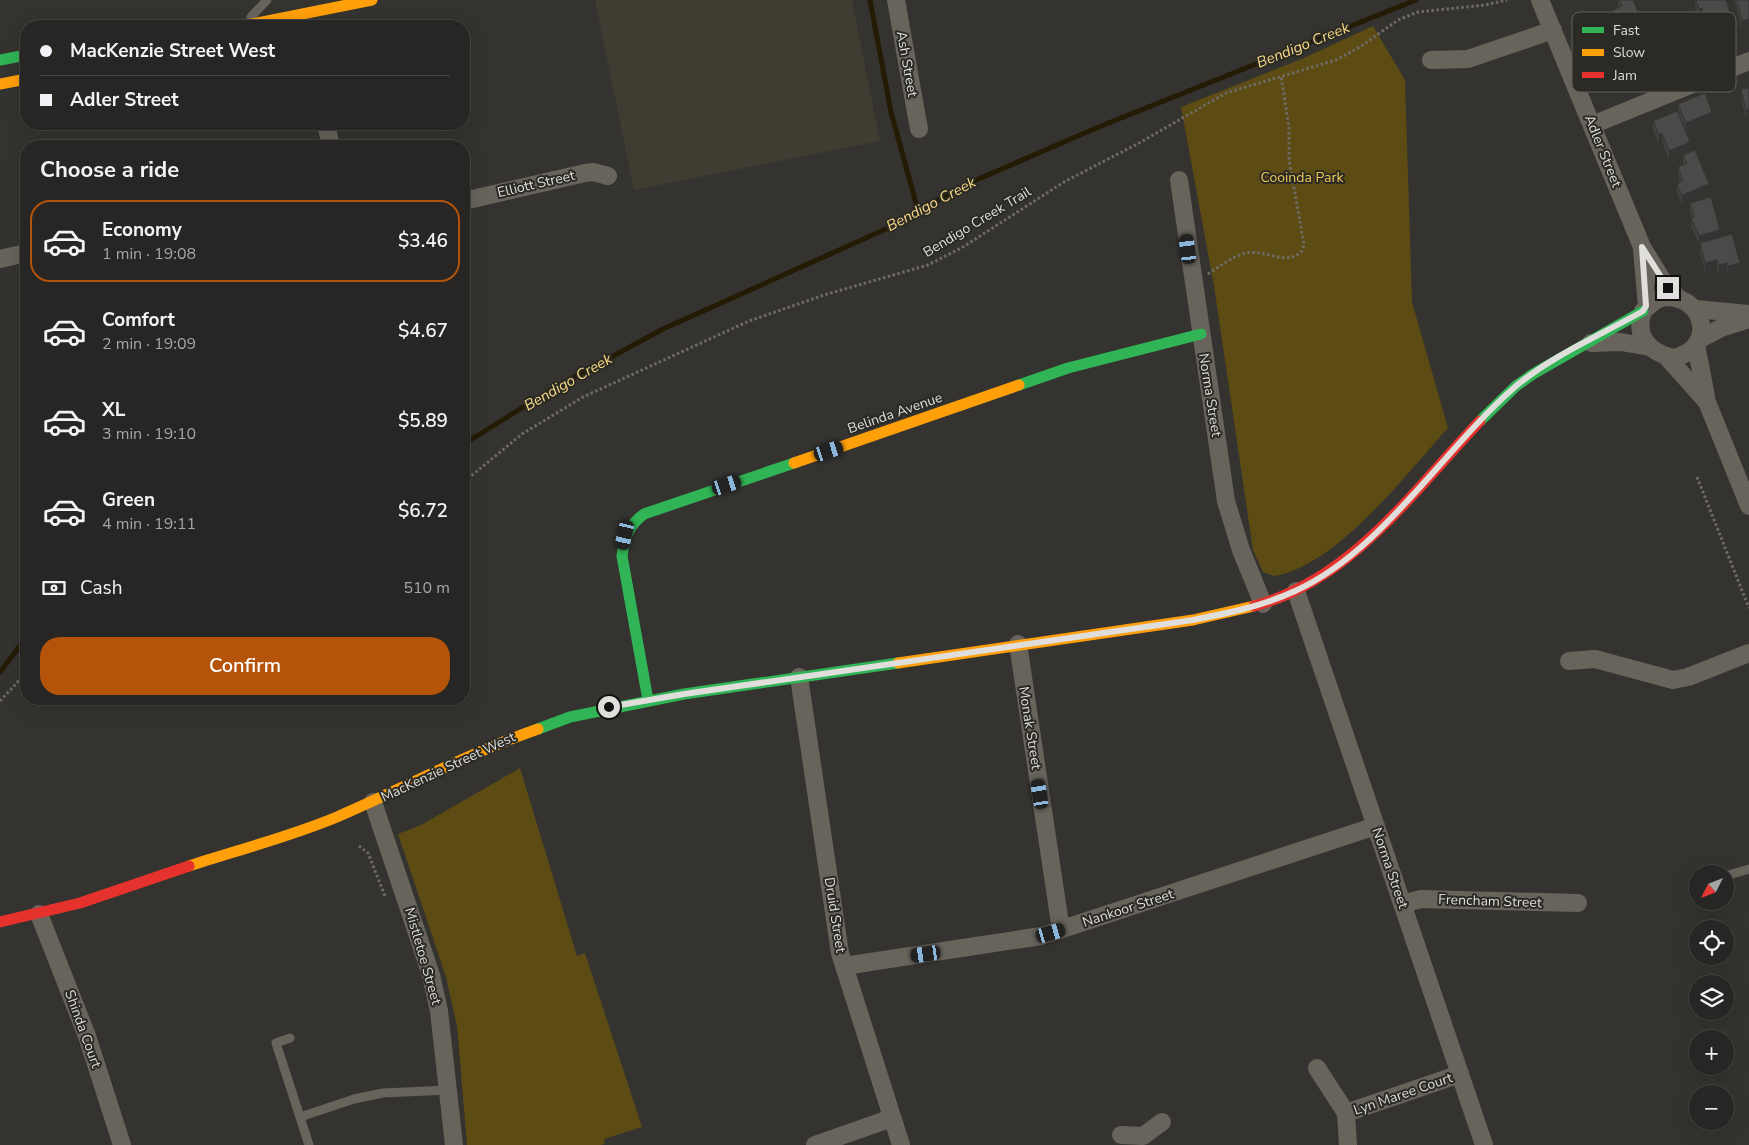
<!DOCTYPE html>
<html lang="en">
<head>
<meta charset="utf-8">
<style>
	body { margin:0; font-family:"Nunito Sans",sans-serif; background:#2f2e2c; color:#f1f3f6; height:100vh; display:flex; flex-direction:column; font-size:19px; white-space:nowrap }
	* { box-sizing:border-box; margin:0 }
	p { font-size:16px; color:#a4a5a6 }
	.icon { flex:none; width:28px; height:28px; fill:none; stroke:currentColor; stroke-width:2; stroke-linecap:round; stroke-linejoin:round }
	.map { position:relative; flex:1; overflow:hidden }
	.panel { position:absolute; left:20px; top:140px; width:450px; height:565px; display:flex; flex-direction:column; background:#272624; border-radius:20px; box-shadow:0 5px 20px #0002,0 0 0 1px #434341 }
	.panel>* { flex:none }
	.guide { position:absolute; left:20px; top:20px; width:450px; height:110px; border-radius:20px; box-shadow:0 5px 20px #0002,0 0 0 1px #434341; display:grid; align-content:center; height:110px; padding:0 20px; background:#272624 }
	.needle { width:32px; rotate:228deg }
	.controls { position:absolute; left:1689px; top:865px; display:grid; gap:10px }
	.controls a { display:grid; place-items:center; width:45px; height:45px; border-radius:50%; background:#272624; box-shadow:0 5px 20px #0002,0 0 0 1px #434341; font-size:25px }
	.end { position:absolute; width:22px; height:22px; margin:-11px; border:6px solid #dfdedb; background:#111; box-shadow:0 0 0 2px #111 }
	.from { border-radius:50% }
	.car { position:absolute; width:15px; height:30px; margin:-15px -8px; border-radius:6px; box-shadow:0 0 4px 1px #0007; background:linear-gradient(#222 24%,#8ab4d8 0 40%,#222 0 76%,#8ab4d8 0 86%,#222 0) }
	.guide b { display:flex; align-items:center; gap:18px; height:48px; font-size:19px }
	.guide b+b { border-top:1px solid #434341 }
	.guide i { width:12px; height:12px; background:#f1f3f6 }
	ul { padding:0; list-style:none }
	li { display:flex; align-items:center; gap:15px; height:82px; margin:0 10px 8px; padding:0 10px; border:2px solid transparent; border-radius:20px }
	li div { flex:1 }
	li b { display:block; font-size:19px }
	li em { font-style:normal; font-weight:600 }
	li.current { border-color:#b45309 }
	li>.icon { width:45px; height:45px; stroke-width:1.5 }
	h2 { padding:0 20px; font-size:22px; line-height:60px }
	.pay { display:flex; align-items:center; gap:12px; height:55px; padding:0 20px; font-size:19px }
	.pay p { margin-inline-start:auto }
	.button { display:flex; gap:10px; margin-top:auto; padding:10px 20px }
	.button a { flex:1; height:58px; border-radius:20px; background:#b45309; color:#fff; font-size:20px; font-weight:600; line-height:58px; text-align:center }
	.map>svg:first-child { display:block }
</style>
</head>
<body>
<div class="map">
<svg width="1749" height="1145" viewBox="0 0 1749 1145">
	<rect width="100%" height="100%" fill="#343330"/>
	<path fill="#3f3c32" d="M595 0H852L880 141 634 190Z"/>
	<g fill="#5c4b13">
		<path d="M1373 26 1405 80 1412 302 1448 428C1406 474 1337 566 1274 576L1263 572 1253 550 1214 286 1181 107 1304 58Z"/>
		<path d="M520 768 577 956 585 953 642 1127 604 1139 605 1144 600 1145H467L457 1026 446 977 398 834 421 825Z"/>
	</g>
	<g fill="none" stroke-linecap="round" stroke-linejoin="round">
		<g stroke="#241b05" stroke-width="5">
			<path d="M870 0 891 112 918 211"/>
			<path d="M464 444 554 388 663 329 886 229 967 184 1101 126 1416 0"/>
			<path d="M0 672 26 638"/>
		</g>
		<g stroke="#6e6b65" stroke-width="3" stroke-dasharray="2.5 2.5" stroke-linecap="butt">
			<path d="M1208 274C1220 266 1233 256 1246 253 1266 249 1287 267 1302 251L1304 244 1289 160V128L1281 76"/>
			<path d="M1697 477 1749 608"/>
			<path d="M464 482 522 434 583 397 749 321 824 295 928 265 963 247 1064 182 1141 142 1226 93 1336 60 1360 47 1398 20 1418 12 1485 5 1507 0"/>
			<path d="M0 701 26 673"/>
			<path d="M359 846 368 853 385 896"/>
		</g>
		<g stroke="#68645c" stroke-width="9">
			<path d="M251 17 267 0"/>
			<path d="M1725 876 1749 869"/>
			<path d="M1697 885H1698"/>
			<path d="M290 1038 276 1043 309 1145"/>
			<path d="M300 1117 354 1099 383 1093 449 1090"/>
		</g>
		<g stroke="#68645c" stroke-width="18">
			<path d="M896 0 919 129"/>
			<path d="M1540 0 1642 247 1661 278 1677 297"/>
			<path d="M1431 60 1468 59 1553 30"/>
			<path d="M326 124 331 146"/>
			<path d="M1592 125 1749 61"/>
			<path d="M1179 180 1226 501 1241 550 1263 604"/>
			<path d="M464 201 585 173 593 172 608 176"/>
			<path d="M1642 250 1647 307"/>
			<path d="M0 259 26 253"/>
			<path d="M1665 297C1706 296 1717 349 1673 358 1649 352 1634 336 1643 311L1656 300Z"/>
			<path d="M1696 309 1749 314"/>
			<path d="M1700 339 1721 328 1749 319"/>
			<path d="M1591 343 1621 342 1650 347"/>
			<path d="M1696 345 1706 396"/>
			<path d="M1666 356 1707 402 1749 506"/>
			<path d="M1296 591 1484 1145"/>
			<path d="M1018 644 1061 930"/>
			<path d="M1569 661 1595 659 1673 680 1688 677 1749 653"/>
			<path d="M799 677 840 953 901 1145"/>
			<path d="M373 802 431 975 439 1011 454 1145"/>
			<path d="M1402 904 1421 899 1578 903"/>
			<path d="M39 914 87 1036 122 1145"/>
			<path d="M844 966 1041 936 1376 826"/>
			<path d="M1317 1068 1346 1113 1460 1074"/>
			<path d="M1346 1113 1348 1145"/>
			<path d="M1121 1135 1143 1136 1162 1122"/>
			<path d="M815 1145 892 1118"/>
		</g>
		<g stroke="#30b455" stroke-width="11">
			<path d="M0 60 26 55"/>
			<path d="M1019 385 1068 368 1201 334"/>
			<path d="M1480 421 1516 386 1533 374 1643 311"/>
			<path d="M648 700 622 556C624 538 629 525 644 514L794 463"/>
			<path d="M538 729 570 717 684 694 898 663"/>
		</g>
		<g stroke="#ff9f0a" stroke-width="11">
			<path d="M242 26 372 0"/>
			<path d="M0 84 26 79"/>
			<path d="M794 463 1019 385"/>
			<path d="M898 663 1193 620 1254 606"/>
			<path d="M189 866C238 850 289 837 337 817 404 788 469 753 538 729"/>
		</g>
		<g stroke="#e5322d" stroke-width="11">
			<path d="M1254 606C1353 579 1413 491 1480 421"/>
			<path d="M0 922 80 903 189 866"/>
		</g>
	</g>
	<g fill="#40403e">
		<path d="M1618 0H1633L1656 71 1635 80 1630 67 1627 68 1622 56V45L1617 47 1613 36V26L1616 25 1613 19V10L1618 8Z"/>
		<path d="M1695 0H1726L1733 32 1712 38 1708 27 1705 28 1702 18 1699 19 1695 7Z"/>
		<path d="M1735 0H1749L1742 30 1735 1Z"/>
		<path d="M1749 88 1746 119 1741 99V89Z"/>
		<path d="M1678 104 1712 121 1686 132 1690 152 1669 160 1662 142 1659 144 1653 131V121L1678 113Z"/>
		<path d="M1683 155 1709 194 1682 205 1677 193V184L1680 182 1678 176V167L1683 164Z"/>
		<path d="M1690 203 1720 238 1740 272 1728 275 1727 272 1719 274 1717 269 1705 272 1700 253V245L1691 227 1692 218 1690 212Z"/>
	</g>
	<g fill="#343432">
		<path d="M1702 8V18L1699 19V9Z"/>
		<path d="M1708 17V27L1705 28V18Z"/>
		<path d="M1749 19V28L1742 30V21Z"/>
		<path d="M1733 22V32L1712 38V29Z"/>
		<path d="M1644 27V36L1622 39V45L1617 47V38Z"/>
		<path d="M1630 57V67L1627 68V58Z"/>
		<path d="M1656 62V71L1635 80V70Z"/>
		<path d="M1749 109V118L1746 119V110Z"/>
		<path d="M1712 112V121L1686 132V123Z"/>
		<path d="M1662 133V142L1659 144V135Z"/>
		<path d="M1690 142V152L1669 160V151Z"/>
		<path d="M1709 184V194L1682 205V195Z"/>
		<path d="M1720 230V239L1700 243 1699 245V236Z"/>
		<path d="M1717 260V269L1705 272V263Z"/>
		<path d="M1727 263V272L1719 274V265Z"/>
		<path d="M1740 263V272L1728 275V266Z"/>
	</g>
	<g fill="#4b4a48" stroke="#343432">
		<path d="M1619 0H1633L1644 27 1617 38 1613 26 1619 24 1613 10 1622 6Z"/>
		<path d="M1696 0H1726L1733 22 1712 29 1708 17 1705 18 1702 8 1699 9Z"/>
		<path d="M1737 0H1749V19L1742 21Z"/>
		<path d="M1749 88V109L1746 110 1741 89Z"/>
		<path d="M1705 93 1712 112 1686 123 1678 104Z"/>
		<path d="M1677 111 1690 142 1669 151 1662 133 1659 135 1653 121Z"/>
		<path d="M1695 150 1709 184 1682 195 1677 184 1683 181 1678 167 1687 163 1683 155Z"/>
		<path d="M1711 197 1720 230 1699 236 1691 218 1694 217 1690 203Z"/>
		<path d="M1732 234 1740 263 1728 266 1727 263 1719 265 1717 260 1705 263 1700 243Z"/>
	</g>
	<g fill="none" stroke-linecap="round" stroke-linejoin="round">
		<path stroke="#dfdedb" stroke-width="6" d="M609 707 684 694 1193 620C1228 613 1263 606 1295 591 1383 551 1443 449 1516 386 1553 355 1601 335 1643 311L1646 306 1642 247 1668 288"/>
	</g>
	<g text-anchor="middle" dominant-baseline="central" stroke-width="4" stroke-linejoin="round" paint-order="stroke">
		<g font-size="14" fill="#dfdedb" stroke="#2b2a25">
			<text transform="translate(907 64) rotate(80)">Ash Street</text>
			<text transform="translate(1603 151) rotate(68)">Adler Street</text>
			<text transform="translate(536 184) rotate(-13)">Elliott Street</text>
			<text transform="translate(977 222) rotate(-31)">Bendigo Creek Trail</text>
			<text transform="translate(1210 395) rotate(81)">Norma Street</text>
			<text transform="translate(895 413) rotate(-19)">Belinda Avenue</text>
			<text transform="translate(1030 728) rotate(81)">Monak Street</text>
			<text transform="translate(448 767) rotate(-25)">MacKenzie Street West</text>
			<text transform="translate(1390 868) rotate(71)">Norma Street</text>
			<text transform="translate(1490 901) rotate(2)">Frencham Street</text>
			<text transform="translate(1128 908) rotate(-18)">Nankoor Street</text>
			<text transform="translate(835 915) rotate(81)">Druid Street</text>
			<text transform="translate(423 956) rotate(74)">Mistletoe Street</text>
			<text transform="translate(83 1029) rotate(70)">Shinda Court</text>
			<text transform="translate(1403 1094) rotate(-19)">Lyn Maree Court</text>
		</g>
		<g font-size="14" fill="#eec956" stroke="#2b2a25">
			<text x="1302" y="177">Cooinda Park</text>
		</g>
		<g font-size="15" font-style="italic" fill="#f9db85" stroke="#2b2a25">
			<text transform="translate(1303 45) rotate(-22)">Bendigo Creek</text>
			<text transform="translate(931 204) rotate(-28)">Bendigo Creek</text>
			<text transform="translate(568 382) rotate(-30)">Bendigo Creek</text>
		</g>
	</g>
	<rect x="1572" y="12" width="164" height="80" rx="8" fill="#2b2a25" stroke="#61605c" stroke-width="1"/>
	<rect x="1582" y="27" width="22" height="6" fill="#30b455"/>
	<rect x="1582" y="49" width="22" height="7" fill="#ff9f0a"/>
	<rect x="1582" y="72" width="22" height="6" fill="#e5322d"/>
	<g font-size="14" fill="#dfdedb">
		<text x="1613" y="35">Fast</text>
		<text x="1613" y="57">Slow</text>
		<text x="1613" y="80">Jam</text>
	</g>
</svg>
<div class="controls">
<a><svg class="needle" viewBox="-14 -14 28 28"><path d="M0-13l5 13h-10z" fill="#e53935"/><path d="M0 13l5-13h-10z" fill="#a4a5a6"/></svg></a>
<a><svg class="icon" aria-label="locate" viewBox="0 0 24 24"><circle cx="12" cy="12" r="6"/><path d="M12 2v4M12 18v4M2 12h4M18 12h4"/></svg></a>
<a><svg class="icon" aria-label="layers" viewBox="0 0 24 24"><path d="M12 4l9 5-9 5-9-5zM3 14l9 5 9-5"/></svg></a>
<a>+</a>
<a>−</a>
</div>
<i class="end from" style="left:609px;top:707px"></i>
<i class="end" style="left:1668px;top:288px"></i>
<i class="car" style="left:1188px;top:249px;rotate:353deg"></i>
<i class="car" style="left:829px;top:451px;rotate:72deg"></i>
<i class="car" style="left:727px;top:485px;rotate:72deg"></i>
<i class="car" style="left:625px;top:535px;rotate:193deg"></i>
<i class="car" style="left:1040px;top:794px;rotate:351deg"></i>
<i class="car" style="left:1051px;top:933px;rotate:74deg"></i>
<i class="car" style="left:926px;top:954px;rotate:262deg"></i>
<div class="guide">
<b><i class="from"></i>MacKenzie Street West</b>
<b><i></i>Adler Street</b>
</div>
<section class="panel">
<h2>Choose a ride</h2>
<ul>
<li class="current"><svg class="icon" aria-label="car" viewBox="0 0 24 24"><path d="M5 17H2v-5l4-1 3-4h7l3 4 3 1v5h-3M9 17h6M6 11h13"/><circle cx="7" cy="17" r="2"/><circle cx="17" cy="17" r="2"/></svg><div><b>Economy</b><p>1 min · 19:08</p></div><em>$3.46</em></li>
<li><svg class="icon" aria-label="car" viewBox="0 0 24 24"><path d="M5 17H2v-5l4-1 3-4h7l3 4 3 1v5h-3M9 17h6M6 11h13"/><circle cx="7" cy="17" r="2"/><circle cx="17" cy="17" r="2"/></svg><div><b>Comfort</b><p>2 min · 19:09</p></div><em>$4.67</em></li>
<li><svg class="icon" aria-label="car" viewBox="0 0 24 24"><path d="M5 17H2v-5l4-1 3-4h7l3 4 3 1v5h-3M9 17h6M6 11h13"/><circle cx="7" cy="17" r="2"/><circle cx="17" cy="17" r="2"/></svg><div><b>XL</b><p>3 min · 19:10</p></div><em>$5.89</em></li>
<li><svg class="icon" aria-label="car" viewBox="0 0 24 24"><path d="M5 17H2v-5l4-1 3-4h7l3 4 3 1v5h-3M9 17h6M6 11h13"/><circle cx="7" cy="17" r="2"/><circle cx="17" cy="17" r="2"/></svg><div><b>Green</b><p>4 min · 19:11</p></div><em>$6.72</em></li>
</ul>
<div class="pay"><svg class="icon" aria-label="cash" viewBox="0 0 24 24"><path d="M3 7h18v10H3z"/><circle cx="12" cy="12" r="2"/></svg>Cash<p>510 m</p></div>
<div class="button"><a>Confirm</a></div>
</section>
</div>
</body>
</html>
